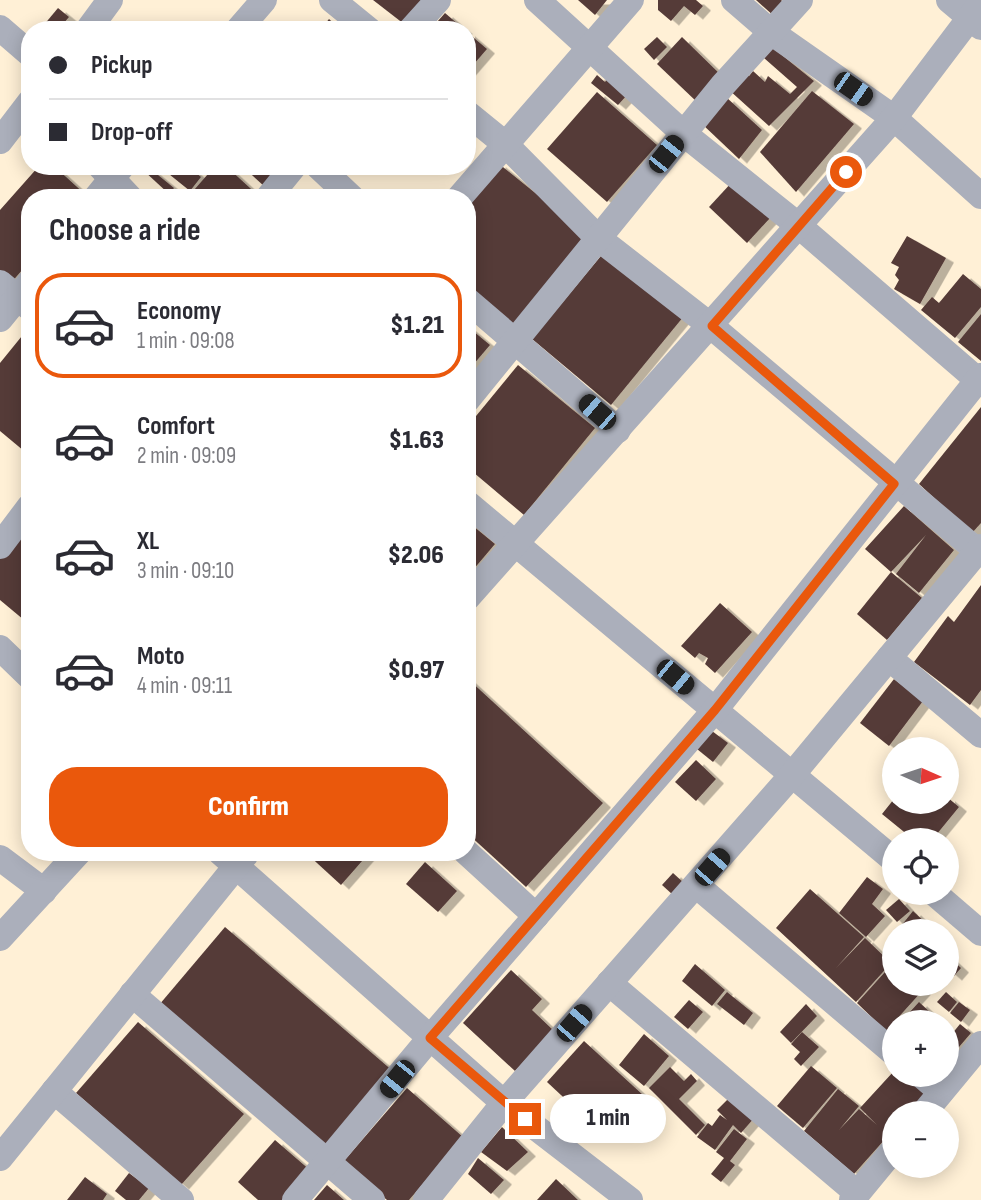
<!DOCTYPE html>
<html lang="en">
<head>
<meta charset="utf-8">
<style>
	body { margin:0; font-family:"Sofia Sans Condensed",sans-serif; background:#f2f2f3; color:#2b2b33; height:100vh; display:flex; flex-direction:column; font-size:26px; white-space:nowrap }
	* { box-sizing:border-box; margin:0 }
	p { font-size:23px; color:#7c7c81 }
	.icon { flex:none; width:38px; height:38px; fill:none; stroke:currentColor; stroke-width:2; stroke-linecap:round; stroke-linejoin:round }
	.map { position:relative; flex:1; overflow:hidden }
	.details { position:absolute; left:21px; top:189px; width:455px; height:672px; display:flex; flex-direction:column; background:#fff; border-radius:28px; box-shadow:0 4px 18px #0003 }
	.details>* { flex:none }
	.top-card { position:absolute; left:21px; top:21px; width:455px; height:154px; border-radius:28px; box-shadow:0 4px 18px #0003; display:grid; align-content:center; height:154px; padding:0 28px; background:#fff }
	.needle { width:46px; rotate:93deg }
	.fabs { position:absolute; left:882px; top:737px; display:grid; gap:14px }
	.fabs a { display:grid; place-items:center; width:77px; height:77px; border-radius:50%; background:#fff; box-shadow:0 4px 18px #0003; font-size:35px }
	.end { position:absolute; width:32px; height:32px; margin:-16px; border:9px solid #ea580c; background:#fff; box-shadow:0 0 0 4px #fff }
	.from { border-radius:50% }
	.bubble { position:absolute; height:49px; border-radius:24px; background:#fff; box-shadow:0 4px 18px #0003; font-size:23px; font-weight:800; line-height:49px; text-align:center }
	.car { position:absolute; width:21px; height:42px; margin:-21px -10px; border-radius:9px; box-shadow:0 0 5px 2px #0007; background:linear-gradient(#222 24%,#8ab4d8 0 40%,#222 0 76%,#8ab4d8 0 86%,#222 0) }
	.top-card b { display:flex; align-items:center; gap:24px; height:66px; font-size:26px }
	.top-card b+b { border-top:2px solid #e1e1e2 }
	.top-card i { width:18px; height:18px; background:#2b2b33 }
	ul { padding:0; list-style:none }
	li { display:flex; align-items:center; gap:21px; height:105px; margin:0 14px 10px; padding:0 14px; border:4px solid transparent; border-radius:28px }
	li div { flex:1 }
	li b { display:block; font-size:26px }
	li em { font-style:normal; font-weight:800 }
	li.on { border-color:#ea580c }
	li>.icon { width:63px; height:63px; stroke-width:1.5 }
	h2 { padding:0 28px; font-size:32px; line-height:84px }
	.primary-button { display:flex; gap:14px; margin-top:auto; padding:14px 28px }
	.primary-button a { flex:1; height:80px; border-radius:28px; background:#ea580c; color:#fff; font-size:28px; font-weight:800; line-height:80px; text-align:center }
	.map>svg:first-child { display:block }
</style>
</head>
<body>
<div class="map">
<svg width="981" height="1200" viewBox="0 0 981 1200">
	<defs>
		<filter id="shadow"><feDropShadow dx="8" dy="4.5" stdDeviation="0" flood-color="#0004"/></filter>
	</defs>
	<rect width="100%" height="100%" fill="#fff0d6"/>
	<g fill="#553b38" filter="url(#shadow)">
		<path d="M373 0H423L404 24Z"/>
		<path d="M578 0H607L595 15Z"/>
		<path d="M658 0H696L703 6 695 15 684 6 671 21 658 10Z"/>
		<path d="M756 0H781L786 4 775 17Z"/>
		<path d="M58 8 69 17 58 30H48L43 26Z"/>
		<path d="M445 13 465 30H430Z"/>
		<path d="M329 19 341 30H320Z"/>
		<path d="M467 32 487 49 467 72Z"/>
		<path d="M657 37 667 47 654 60 644 49Z"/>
		<path d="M682 37 723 77 698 103 657 64Z"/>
		<path d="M773 48 814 81 769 126 728 89 743 71 749 76 753 71 765 82 768 76 790 94 797 87 764 58Z"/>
		<path d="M612 73 628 94 618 105 591 83 597 75 605 82Z"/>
		<path d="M812 91 854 124 796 192 760 152Z"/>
		<path d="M597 92 657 145 607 202 547 149Z"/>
		<path d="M726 97 762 130 739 159 701 123Z"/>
		<path d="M498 163 586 234 512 327 467 291V202Z"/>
		<path d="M39 166H54L87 196 30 198V261L10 284 0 275V210Z"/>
		<path d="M147 166 174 188 169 194 143 170Z"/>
		<path d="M159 166H188L201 177 190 191Z"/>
		<path d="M215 166H226L261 198H203L194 190Z"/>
		<path d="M242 166H283L265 187Z"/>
		<path d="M733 181 771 217 747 243 709 207Z"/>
		<path d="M907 236 946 258 920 304 894 289 899 280 895 275 899 267 891 263Z"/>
		<path d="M605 251 684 316 611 405 532 339Z"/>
		<path d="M963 274 981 289V307L955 338 921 310 932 297 939 303Z"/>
		<path d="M981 314V361L958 342Z"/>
		<path d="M467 326 490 345 467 372Z"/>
		<path d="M26 331 30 334V456L0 431V363Z"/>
		<path d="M518 365 595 428 524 515 467 467V427Z"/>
		<path d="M981 407V523L972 533 919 484Z"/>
		<path d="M904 506 954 550 919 593 896 574 926 535 891 572 865 549Z"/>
		<path d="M30 521V625L0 600V558Z"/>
		<path d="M467 521 495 544 467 577Z"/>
		<path d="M891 572 922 598 887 640 857 614Z"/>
		<path d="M981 585V690L970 705 914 662 948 616 954 622Z"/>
		<path d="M720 603 752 632 715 673 705 664 708 658 699 653 695 658 681 646Z"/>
		<path d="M467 678 603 803 526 887 467 833Z"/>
		<path d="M894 679 923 701 889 746 860 723Z"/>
		<path d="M712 731 728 743 713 762 697 749Z"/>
		<path d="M696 760 716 779 696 801 675 782Z"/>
		<path d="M947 797 959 807 932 840H914L882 814 894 799V802H947Z"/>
		<path d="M305 852H370L341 885Z"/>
		<path d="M425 862 457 891 438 912 406 884Z"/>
		<path d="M673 873 684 883 673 895 662 885Z"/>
		<path d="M867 877 883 889 872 904 885 916 866 937 839 913Z"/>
		<path d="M810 889 864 937 836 968 865 938 891 963 856 1002 776 928Z"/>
		<path d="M899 899 910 911 897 922 886 910Z"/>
		<path d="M913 911 927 924 921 931H897Z"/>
		<path d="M225 927 394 1072 329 1150 159 1005Z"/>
		<path d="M947 955 961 968 954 976 947 970Z"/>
		<path d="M894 962V984H916L923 990 886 1031 857 1003Z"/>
		<path d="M695 964 725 990 712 1006 682 981Z"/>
		<path d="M511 970 542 999 532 1010 553 1030 515 1071 463 1023Z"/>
		<path d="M727 992 753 1013 744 1025 717 1004Z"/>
		<path d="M946 992 957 1002 949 1012 937 1002Z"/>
		<path d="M689 1000 703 1012 688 1029 674 1017Z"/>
		<path d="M919 1002 931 1013 922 1022H916L908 1014Z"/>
		<path d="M959 1002 970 1010 961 1022 950 1013Z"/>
		<path d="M806 1004 817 1016 791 1043 780 1032Z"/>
		<path d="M138 1022 244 1114 181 1185 76 1093Z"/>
		<path d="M960 1024 971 1033 947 1061V1040Z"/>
		<path d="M802 1032 819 1047 801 1066 794 1059 800 1052 791 1044Z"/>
		<path d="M644 1034 669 1056 644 1086 619 1065Z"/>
		<path d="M584 1041 643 1095 605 1136 547 1082Z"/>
		<path d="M811 1066 837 1088 803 1128 777 1106Z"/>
		<path d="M670 1067 684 1081 691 1074 697 1081 679 1099 705 1125 696 1135 649 1088Z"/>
		<path d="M894 1071V1074H904L926 1095 909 1113H894V1129L854 1174 804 1131 838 1089 859 1106 839 1130 859 1109 877 1125 860 1108Z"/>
		<path d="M407 1088 463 1137 409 1200H387L343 1162Z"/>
		<path d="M732 1095 755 1117 741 1133 733 1125 715 1150 697 1137 708 1123 712 1126 720 1115 727 1120 717 1110Z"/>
		<path d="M502 1127 528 1152 507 1171 481 1152Z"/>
		<path d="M734 1129 747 1139 730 1161 735 1165 721 1182 711 1174 724 1158 716 1152Z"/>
		<path d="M275 1140 311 1171 285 1200H258L238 1182Z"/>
		<path d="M478 1158 504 1180 491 1194 468 1174Z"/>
		<path d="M129 1173 149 1188 139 1200H126L115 1191Z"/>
		<path d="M85 1177 107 1194 103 1200H67Z"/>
		<path d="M556 1179 578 1200H537Z"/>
		<path d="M327 1185 344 1200H314Z"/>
	</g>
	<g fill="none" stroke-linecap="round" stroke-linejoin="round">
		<g stroke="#abafbb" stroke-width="26">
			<path d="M332 0 369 30"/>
			<path d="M537 0 683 133 799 226 981 383"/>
			<path d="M734 0 771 32 894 118 981 196"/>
			<path d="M949 0 981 27"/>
			<path d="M0 28 30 54"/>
			<path d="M88 30 110 0"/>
			<path d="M238 30 264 0"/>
			<path d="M411 30 438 0"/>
			<path d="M467 113 505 144 598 238 711 326 981 554"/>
			<path d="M0 141 30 102"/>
			<path d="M100 166 130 198"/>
			<path d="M318 166 352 198"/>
			<path d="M96 198 122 166"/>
			<path d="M268 198 294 166"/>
			<path d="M459 198 631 0"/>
			<path d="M0 283 30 308"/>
			<path d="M467 300 618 430"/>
			<path d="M0 319 30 282"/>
			<path d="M467 400 723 85 800 0"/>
			<path d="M467 503 894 860"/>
			<path d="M0 546 30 506"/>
			<path d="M467 598 894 118 981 3"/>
			<path d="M0 648 30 677"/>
			<path d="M889 658 981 735"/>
			<path d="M220 852 504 1103 630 1200"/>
			<path d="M466 852 536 916"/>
			<path d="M0 858 44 891"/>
			<path d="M696 885 894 1053"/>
			<path d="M933 892 981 933"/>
			<path d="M0 938 79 852"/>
			<path d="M609 983 857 1193"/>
			<path d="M132 994 372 1200"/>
			<path d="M920 1074 941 1092"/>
			<path d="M54 1091 181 1200"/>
			<path d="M924 1113 981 1044"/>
			<path d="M0 1158 246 854"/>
			<path d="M295 1200 430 1038 715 710 981 376"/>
			<path d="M426 1200 504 1103 792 775 981 547"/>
			<path d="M852 1200 894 1149"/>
		</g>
	</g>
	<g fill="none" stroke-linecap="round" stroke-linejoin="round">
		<path stroke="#ea580c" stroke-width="9" d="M525 1119 430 1038 715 710 894 484 712 326 846 172"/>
	</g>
</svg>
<div class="fabs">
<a><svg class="needle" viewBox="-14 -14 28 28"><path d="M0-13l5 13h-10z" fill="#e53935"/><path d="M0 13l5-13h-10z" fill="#7c7c81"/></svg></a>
<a><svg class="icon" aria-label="locate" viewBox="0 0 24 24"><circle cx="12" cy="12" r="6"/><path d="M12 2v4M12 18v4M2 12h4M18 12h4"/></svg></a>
<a><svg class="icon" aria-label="layers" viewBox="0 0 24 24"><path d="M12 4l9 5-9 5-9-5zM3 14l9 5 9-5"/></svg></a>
<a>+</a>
<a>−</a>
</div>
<i class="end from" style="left:846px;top:172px"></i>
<i class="end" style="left:525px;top:1119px"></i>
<div class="bubble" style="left:550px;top:1094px;width:116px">1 min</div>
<i class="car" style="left:853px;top:89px;rotate:125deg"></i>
<i class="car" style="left:666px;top:154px;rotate:39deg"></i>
<i class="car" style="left:597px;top:412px;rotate:311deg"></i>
<i class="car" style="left:675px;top:677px;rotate:130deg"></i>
<i class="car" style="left:712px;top:867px;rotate:41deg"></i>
<i class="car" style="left:574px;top:1023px;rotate:41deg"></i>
<i class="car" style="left:397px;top:1079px;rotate:219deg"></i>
<div class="top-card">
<b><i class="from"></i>Pickup</b>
<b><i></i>Drop-off</b>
</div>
<section class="details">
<h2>Choose a ride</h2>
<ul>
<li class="on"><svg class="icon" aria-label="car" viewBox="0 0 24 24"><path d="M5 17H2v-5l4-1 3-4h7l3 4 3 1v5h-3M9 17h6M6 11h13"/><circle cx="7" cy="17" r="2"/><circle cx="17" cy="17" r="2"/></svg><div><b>Economy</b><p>1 min · 09:08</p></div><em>$1.21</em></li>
<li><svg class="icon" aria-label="car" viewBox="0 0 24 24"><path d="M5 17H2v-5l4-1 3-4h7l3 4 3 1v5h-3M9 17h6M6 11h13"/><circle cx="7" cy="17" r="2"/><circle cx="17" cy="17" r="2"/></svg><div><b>Comfort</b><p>2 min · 09:09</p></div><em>$1.63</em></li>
<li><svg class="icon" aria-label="car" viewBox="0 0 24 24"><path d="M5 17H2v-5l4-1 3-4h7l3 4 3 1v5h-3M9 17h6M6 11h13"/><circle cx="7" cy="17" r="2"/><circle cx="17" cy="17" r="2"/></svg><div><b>XL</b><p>3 min · 09:10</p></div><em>$2.06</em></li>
<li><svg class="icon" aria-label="car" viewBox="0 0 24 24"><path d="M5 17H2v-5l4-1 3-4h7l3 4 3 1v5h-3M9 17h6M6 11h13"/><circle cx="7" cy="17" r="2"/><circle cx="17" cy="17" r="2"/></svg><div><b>Moto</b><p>4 min · 09:11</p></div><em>$0.97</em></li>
</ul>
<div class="primary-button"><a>Confirm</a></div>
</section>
</div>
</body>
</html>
